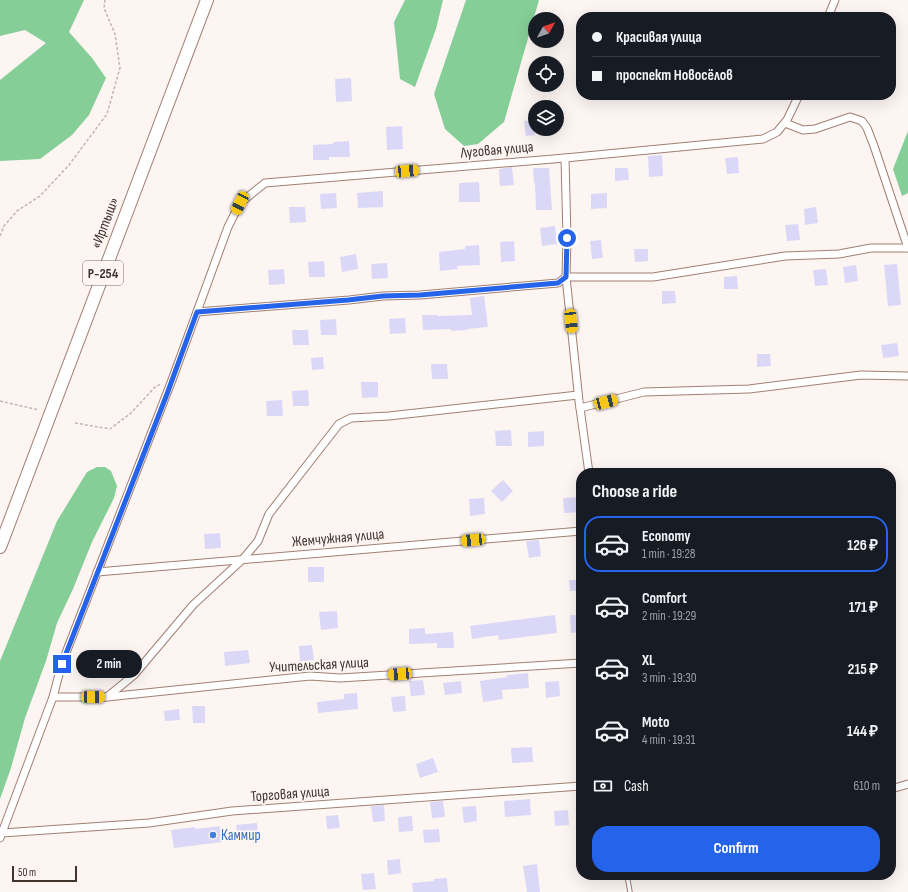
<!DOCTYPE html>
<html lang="en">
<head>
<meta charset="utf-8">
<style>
	body { margin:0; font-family:"Sofia Sans Condensed",sans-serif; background:#20242c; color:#f1f3f6; height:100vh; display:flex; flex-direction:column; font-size:15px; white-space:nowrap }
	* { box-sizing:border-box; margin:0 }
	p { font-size:13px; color:#9ea1a6 }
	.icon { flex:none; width:22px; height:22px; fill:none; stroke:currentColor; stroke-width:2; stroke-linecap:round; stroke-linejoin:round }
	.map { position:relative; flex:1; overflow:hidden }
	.sheet { position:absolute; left:576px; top:468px; width:320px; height:412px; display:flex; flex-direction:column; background:#171b24; border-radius:16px; box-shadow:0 4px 16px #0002 }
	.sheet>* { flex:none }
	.banner { position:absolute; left:576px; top:12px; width:320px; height:88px; border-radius:16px; box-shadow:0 4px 16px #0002; display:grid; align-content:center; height:88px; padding:0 16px; background:#171b24 }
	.needle { width:26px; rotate:50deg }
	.tools { position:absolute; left:528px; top:12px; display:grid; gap:8px }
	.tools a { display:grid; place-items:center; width:36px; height:36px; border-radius:50%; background:#171b24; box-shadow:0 4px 16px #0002; font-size:20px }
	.scale { position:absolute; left:12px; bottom:10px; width:65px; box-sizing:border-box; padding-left:4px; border:2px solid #41322c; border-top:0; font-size:11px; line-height:14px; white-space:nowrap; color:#41322c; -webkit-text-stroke:3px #fdf5f2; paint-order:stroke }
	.end { position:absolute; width:18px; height:18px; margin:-9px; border:5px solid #2563eb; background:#fff; box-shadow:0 0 0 2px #fff }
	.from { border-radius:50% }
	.bubble { position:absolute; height:28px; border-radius:14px; background:#171b24; box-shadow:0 4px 16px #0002; font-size:13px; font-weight:700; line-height:28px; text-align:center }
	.car { position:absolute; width:12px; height:24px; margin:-12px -6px; border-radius:5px; box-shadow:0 0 3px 1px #0007; background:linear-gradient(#f5c518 24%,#345 0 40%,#f5c518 0 76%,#345 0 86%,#f5c518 0) }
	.banner b { display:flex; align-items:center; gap:14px; height:38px; font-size:15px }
	.banner b+b { border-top:1px solid #363941 }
	.banner i { width:10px; height:10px; background:#f1f3f6 }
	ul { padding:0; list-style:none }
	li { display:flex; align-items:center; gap:12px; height:56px; margin:0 8px 6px; padding:0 8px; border:2px solid transparent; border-radius:16px }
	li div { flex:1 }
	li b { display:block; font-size:15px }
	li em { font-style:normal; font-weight:700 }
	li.active { border-color:#2563eb }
	li>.icon { width:36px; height:36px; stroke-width:1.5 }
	h2 { padding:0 16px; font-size:18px; line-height:48px }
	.pay { display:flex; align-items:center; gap:10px; height:44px; padding:0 16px; font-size:15px }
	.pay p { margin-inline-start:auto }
	.action { display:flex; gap:8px; margin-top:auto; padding:8px 16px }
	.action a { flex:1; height:46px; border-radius:16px; background:#2563eb; color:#fff; font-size:16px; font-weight:700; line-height:46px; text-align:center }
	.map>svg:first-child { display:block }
</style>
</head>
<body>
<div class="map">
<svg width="908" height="892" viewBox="0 0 908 892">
	<rect width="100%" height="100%" fill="#fdf5f2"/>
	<g fill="#85ce97">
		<path d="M0 0H84L69 32 92 58 106 78 89 115 72 135 40 159 0 161V80L46 43 25 30 0 36Z"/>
		<path d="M405 0H443L436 29 415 87 400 79 394 22Z"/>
		<path d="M466 0H539L504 122 478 144 464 146 445 129 434 94Z"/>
		<path d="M908 131V193L902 196 893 169Z"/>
		<path d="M97 467H105L111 471 117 486 114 498 92 542 73 589 57 623 46 661 25 718 11 768 0 799V661L57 521 87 472Z"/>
	</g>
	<g fill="#dbd8f7">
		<path d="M351 78 352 101 336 102 335 79Z"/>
		<path d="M535 120V135L526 136 524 121Z"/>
		<path d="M402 126 403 149 387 150 386 127Z"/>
		<path d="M349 141 350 157H329V160H313V145L333 144V142Z"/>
		<path d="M662 155 663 176 649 177 648 156Z"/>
		<path d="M738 157 739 173 727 174 725 158Z"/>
		<path d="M512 167 514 185 500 186 499 169Z"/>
		<path d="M533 168H549L552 210H536L535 183H534Z"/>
		<path d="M615 168H628L629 180 615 181Z"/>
		<path d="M479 182 480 202H459V183Z"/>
		<path d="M383 191V207L358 208 357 193Z"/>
		<path d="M336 193 337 208 321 209 320 194Z"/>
		<path d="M607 193V208L591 209V194Z"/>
		<path d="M289 207H305L306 222 290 223Z"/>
		<path d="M816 207 818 223 805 225 804 209Z"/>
		<path d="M798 224 800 240 787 241 785 225Z"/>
		<path d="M555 226 557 244 542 246 540 228Z"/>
		<path d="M601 240 603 258 592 259 590 241Z"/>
		<path d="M514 241 515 261 501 262 500 242Z"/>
		<path d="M479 245 480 265 457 266 458 269 440 271 439 252 465 249V246Z"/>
		<path d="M634 249H648V261L635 262Z"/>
		<path d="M356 254 358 269 342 272 340 257Z"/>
		<path d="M324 261 325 277H309L308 262Z"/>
		<path d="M387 263 388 278 372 279 371 264Z"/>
		<path d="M897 264 901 305 888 306 884 265Z"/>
		<path d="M856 265 858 281 845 283 843 267Z"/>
		<path d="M284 269 285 284 269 285 268 270Z"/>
		<path d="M826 269 828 285 815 286 813 270Z"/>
		<path d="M737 276 738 289H724V277Z"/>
		<path d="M662 291H675L676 303 662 304Z"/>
		<path d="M484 296 488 327 467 329V330L451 331V329L423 330 422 315H438V316L472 315 470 298Z"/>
		<path d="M405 318 406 333 390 334 389 319Z"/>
		<path d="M336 319 337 335H321L320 320Z"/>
		<path d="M292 330H308L309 345H293Z"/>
		<path d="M897 343 899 356 883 358 881 345Z"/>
		<path d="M757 354H770L771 366 757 367Z"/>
		<path d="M323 357 324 369 312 370 311 358Z"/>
		<path d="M431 364H447L448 379H432Z"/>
		<path d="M361 382H378V397L362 398Z"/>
		<path d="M308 390 309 406H293L292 391Z"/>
		<path d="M282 400 283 416H267L266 401Z"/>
		<path d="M511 430 512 446H496L495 431Z"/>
		<path d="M544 431V446L528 447V432Z"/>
		<path d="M503 480 513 491 502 502 491 491Z"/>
		<path d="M579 497 580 512 564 513 563 498Z"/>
		<path d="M484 498 485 514 470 516 469 499Z"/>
		<path d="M220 533 221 548 205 549 204 534Z"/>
		<path d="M539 540 541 556 529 558 526 541Z"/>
		<rect x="308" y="567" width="16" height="15"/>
		<path d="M569 580H581V591H570Z"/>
		<path d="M337 611 338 628 321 630 319 612Z"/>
		<path d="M555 615 557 633 499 640 498 635 472 639 470 626Z"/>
		<path d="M570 615H581V632L571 633Z"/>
		<path d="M425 628V634L453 632 454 648H437V643L409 644V629Z"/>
		<path d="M312 645 314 660 300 661 299 646Z"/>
		<path d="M248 650 250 663 225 666 224 652Z"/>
		<path d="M528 673 529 688 502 690 503 699 483 702 480 681 507 677V675Z"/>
		<path d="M423 680 425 695 411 696 409 681Z"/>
		<path d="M461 681 462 693 445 695 443 683Z"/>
		<path d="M559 681 560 696 546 698 545 682Z"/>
		<path d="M357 693 358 709 318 713 317 702 344 699V694Z"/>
		<path d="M405 696 406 711 393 712 391 697Z"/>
		<path d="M192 706H205V723H193Z"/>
		<path d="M179 709 180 720 165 721 164 711Z"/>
		<path d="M532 747 533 762 512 763 511 748Z"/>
		<path d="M433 758 438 772 420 778 416 764Z"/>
		<path d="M530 799 531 815 505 817 504 801Z"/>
		<path d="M443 801 445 817 432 818 430 802Z"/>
		<path d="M384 805 385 821 373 822 371 806Z"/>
		<path d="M476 806 477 821 464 823 462 807Z"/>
		<path d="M568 810 569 825 555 826 554 811Z"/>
		<path d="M338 815 340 828 327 829 326 816Z"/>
		<path d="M412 816 413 831 399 832 398 817Z"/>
		<path d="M257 823 258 836 238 838 236 825Z"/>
		<path d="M220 826 222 842 174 848 171 830 195 827V829Z"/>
		<path d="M439 829 440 842 424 843 423 830Z"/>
		<path d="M400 859 401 873 388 875 387 860Z"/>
		<path d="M537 864 540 892H527L523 866Z"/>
		<path d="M374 873 376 889 363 890 361 874Z"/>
		<path d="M447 878 448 892H413L412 883 434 881V879Z"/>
	</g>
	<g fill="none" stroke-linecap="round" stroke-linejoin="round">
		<defs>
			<path id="lane" d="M627 875 630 892"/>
			<g id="street">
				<path d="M828 17 835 0"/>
				<path d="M785 123 803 130 815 129 850 117 862 121 867 128 874 146 908 248"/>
				<path d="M197 312 349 300 383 296 420 295 558 283 566 277 567 238 565 158"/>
				<path d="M580 408 644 392 749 389 861 375 908 376"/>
				<path d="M589 473 579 401 566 277H653L785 256 839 254 871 248H908"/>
				<path d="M97 572 581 531"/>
				<path d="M53 697H107L134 675 193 605 243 559 258 541 269 514 339 424 351 418 389 416 578 395"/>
				<path d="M107 697 310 676 340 678 581 663"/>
				<path d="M891 789 908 784"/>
				<path d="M2 833 149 823 232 811 581 786"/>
				<path d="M0 838 53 697 62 663 172 380 228 227 240 203 265 183 565 158 763 139 777 132 787 120 799 95"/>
			</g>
			<path id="highway" d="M0 547 207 0"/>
		</defs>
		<use href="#lane" stroke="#a27f71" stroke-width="5.5"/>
		<use href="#street" stroke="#a27f71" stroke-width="9"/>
		<use href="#highway" stroke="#a27f71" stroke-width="14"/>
		<g stroke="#bfb5b1" stroke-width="1.5" stroke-dasharray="3 2" stroke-linecap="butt">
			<path d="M0 236 4 226 17 211 40 196 69 165 107 114 120 68 115 34 104 8 105 0"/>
			<path d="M0 401 39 410"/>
			<path d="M75 423 110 429 131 413 156 386 162 384"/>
		</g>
		<use href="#lane" stroke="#fff" stroke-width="3.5"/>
		<use href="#street" stroke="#fff" stroke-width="7"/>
		<use href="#highway" stroke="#fff" stroke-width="12"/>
	</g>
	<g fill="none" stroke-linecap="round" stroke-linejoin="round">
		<path stroke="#2563eb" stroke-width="5" d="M62 664 167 394 197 312 348 300 383 296 420 295 558 283 566 277 567 238"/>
	</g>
	<circle fill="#3f7fe0" stroke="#fdf5f2" stroke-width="1.5" cx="213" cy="835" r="4"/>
	<g text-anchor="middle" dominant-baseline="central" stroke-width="3.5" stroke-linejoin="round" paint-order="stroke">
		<rect fill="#fdf5f2" stroke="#796c67" stroke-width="1" x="83" y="261" width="40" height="24" rx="3"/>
		<g font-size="14" font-weight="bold" fill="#41322c">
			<text x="103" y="273">Р-254</text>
		</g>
		<g font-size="15" fill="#41322c" stroke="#fdf5f2">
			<text transform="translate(497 150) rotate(-5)">Луговая улица</text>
			<text transform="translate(105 223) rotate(-69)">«Иртыш»</text>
			<text transform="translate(338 538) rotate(-5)">Жемчужная улица</text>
			<text transform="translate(319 665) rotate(-3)">Учительская улица</text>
			<text transform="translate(290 794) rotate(-4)">Торговая улица</text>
		</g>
		<g font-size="15" fill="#366cbe" stroke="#fdf5f2" text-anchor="start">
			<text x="221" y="835">Каммир</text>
		</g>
	</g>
</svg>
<div class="tools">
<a><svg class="needle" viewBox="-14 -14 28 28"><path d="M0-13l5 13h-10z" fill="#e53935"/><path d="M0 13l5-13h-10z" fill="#9ea1a6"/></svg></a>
<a><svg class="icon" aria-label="locate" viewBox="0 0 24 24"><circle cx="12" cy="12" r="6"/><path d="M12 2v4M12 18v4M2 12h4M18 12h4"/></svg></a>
<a><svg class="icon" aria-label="layers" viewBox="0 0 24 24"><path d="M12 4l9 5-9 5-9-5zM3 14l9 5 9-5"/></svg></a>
</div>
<div class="scale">50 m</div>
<i class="end from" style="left:567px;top:238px"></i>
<i class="end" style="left:62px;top:664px"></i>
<div class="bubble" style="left:76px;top:650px;width:66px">2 min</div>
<i class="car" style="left:407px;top:171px;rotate:85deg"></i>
<i class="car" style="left:240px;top:203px;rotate:206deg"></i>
<i class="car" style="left:571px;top:321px;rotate:174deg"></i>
<i class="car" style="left:606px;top:402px;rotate:76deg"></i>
<i class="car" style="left:473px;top:540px;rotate:265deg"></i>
<i class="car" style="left:400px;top:674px;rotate:266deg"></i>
<i class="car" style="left:93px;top:697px;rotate:90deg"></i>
<div class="banner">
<b><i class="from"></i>Красивая улица</b>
<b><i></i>проспект Новосёлов</b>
</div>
<section class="sheet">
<h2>Choose a ride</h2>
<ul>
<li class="active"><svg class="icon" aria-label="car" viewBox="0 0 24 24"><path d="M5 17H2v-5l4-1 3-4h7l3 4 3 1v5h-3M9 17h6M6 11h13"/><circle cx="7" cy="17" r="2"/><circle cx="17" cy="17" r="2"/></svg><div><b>Economy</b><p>1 min · 19:28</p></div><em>126 ₽</em></li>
<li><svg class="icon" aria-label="car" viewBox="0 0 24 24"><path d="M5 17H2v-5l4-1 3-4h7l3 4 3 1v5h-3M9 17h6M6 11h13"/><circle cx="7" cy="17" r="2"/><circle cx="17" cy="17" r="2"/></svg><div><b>Comfort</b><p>2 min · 19:29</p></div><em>171 ₽</em></li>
<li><svg class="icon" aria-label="car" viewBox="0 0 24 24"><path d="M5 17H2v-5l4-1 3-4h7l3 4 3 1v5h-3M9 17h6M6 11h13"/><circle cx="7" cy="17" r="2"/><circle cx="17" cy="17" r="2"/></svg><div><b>XL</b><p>3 min · 19:30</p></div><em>215 ₽</em></li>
<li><svg class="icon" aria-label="car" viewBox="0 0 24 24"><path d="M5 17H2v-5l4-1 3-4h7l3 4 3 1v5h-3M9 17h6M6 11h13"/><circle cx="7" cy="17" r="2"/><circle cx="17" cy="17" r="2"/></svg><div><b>Moto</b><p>4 min · 19:31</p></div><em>144 ₽</em></li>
</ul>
<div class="pay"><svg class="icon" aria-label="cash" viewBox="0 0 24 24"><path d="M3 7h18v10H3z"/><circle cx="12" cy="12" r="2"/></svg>Cash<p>610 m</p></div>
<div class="action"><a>Confirm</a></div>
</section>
</div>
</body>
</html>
